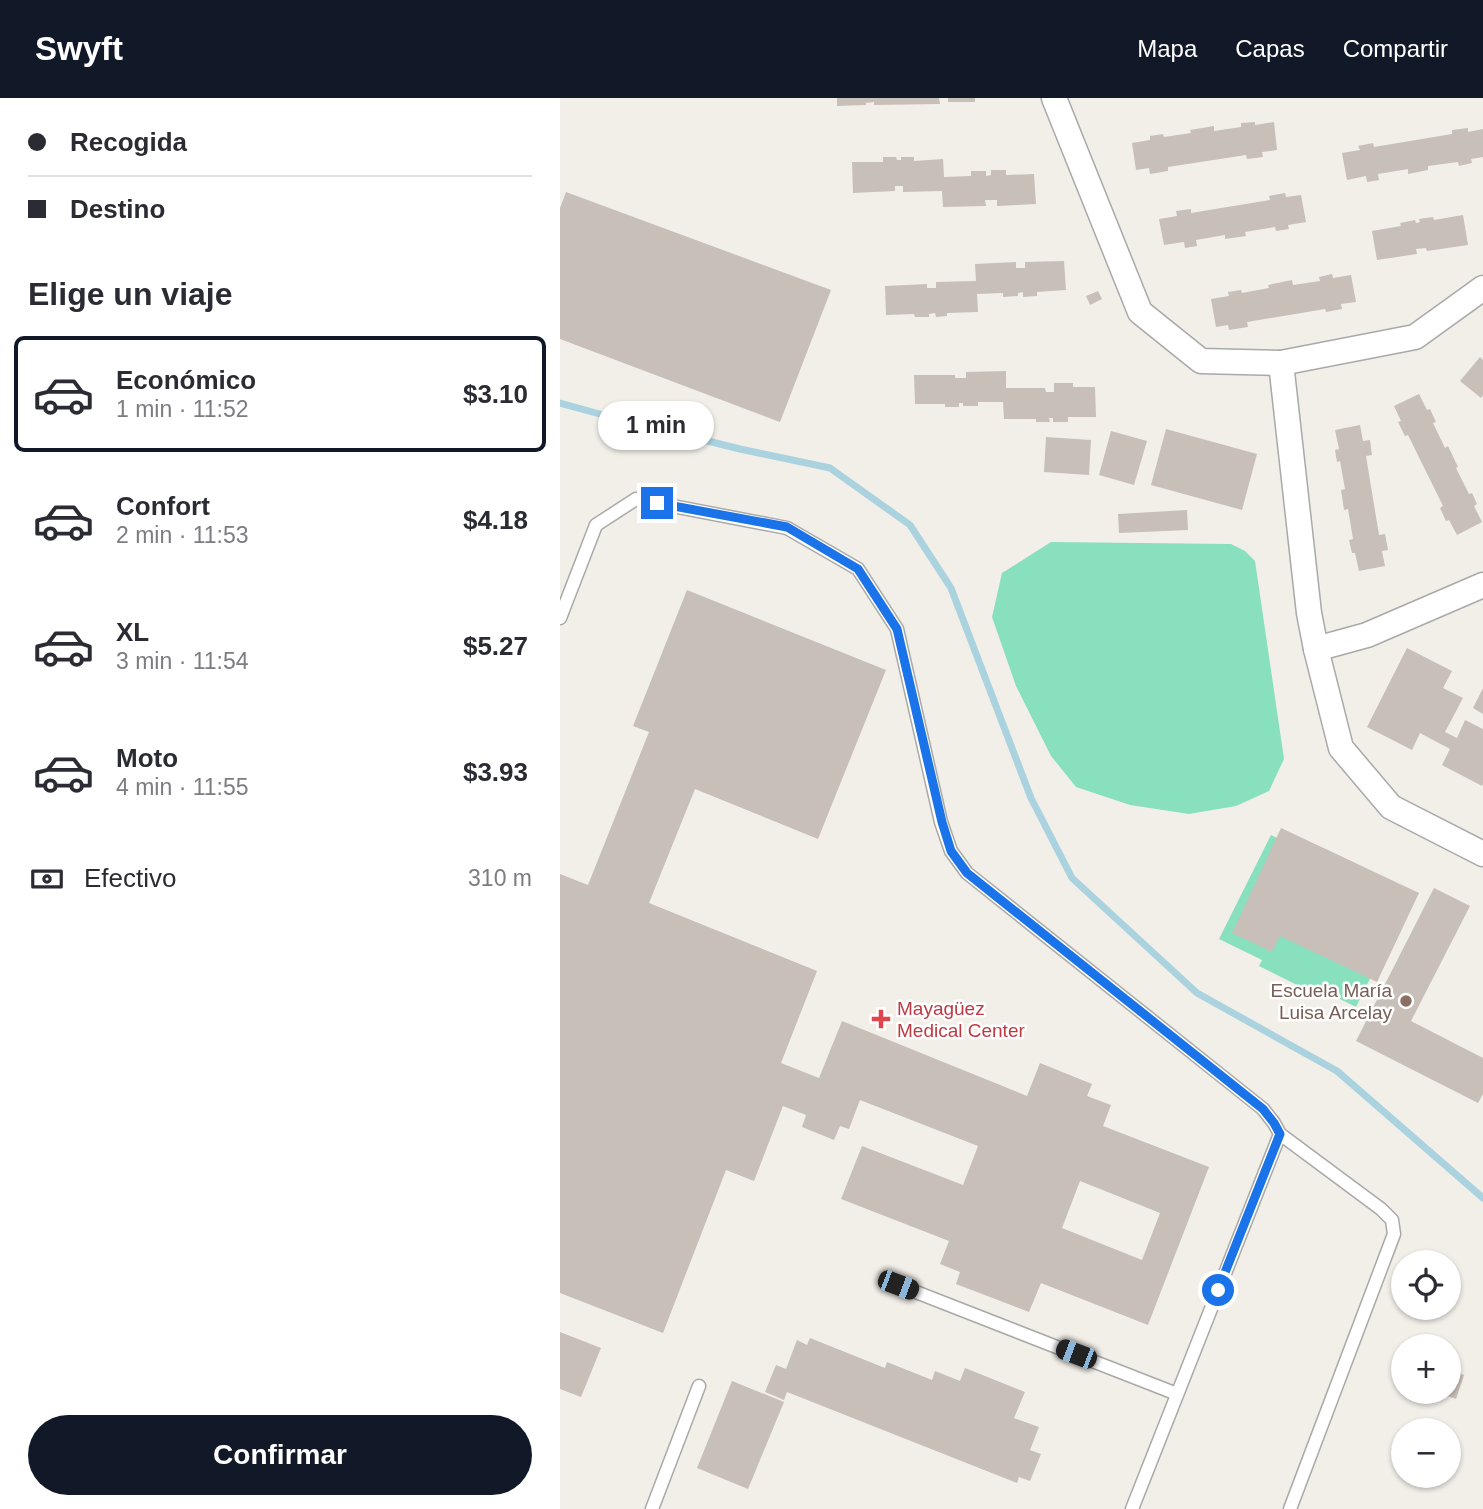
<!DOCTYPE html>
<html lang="es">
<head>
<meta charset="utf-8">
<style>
	body { margin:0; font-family:Arial,sans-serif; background:#f2f2f3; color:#2b2b33; height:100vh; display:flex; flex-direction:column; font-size:26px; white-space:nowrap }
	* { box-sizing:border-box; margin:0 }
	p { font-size:23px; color:#7c7c81 }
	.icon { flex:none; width:38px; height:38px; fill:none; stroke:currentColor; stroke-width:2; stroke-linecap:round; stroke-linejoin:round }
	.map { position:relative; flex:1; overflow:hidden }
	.details { display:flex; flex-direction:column; background:#fff; width:560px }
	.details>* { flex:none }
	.banner { display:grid; align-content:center; height:154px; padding:0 28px; background:#fff }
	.buttons { position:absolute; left:831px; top:1152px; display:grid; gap:14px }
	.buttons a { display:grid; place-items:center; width:70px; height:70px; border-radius:50%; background:#fff; box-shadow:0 2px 5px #0004; font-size:35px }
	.end { position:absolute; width:32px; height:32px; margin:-16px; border:9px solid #1a73e8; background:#fff; box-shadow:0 0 0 4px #fff }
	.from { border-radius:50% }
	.bubble { position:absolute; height:49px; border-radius:24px; background:#fff; box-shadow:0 2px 5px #0004; font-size:23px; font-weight:700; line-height:49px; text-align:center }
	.car { position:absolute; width:21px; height:42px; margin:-21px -10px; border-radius:9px; box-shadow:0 0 5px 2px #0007; background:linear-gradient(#222 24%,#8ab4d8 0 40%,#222 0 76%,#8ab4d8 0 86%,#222 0) }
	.banner b { display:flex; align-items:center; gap:24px; height:66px; font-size:26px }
	.banner b+b { border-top:2px solid #e1e1e2 }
	.banner i { width:18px; height:18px; background:#2b2b33 }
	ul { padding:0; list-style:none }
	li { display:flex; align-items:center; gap:21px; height:116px; margin:0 14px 10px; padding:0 14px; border:4px solid transparent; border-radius:10px }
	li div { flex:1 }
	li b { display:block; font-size:26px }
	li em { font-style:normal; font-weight:700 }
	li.selected { border-color:#111827 }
	li>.icon { width:63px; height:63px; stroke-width:1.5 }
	h2 { padding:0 28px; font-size:32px; line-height:84px }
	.pay { display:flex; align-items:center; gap:18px; height:77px; padding:0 28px; font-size:26px }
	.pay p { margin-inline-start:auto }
	.button { display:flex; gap:14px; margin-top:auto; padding:14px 28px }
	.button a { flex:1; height:80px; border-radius:42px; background:#111827; color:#fff; font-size:28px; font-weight:700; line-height:80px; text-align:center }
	header { display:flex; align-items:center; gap:42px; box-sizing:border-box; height:98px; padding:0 35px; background:#111827; color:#fff }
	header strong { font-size:33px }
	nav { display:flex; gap:38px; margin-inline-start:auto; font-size:24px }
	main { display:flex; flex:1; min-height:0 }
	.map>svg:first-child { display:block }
</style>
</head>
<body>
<header>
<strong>Swyft</strong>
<nav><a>Mapa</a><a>Capas</a><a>Compartir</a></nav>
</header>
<main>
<section class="details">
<div class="banner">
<b><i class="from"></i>Recogida</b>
<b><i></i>Destino</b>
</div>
<h2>Elige un viaje</h2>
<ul>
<li class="selected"><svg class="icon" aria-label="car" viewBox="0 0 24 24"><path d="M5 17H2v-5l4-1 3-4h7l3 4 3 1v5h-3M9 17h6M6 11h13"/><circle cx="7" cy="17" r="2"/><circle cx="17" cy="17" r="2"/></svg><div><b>Económico</b><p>1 min · 11:52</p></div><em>$3.10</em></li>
<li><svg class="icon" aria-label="car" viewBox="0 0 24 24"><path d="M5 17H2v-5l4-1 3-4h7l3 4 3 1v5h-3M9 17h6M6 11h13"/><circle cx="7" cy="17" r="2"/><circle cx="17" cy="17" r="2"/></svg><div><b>Confort</b><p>2 min · 11:53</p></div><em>$4.18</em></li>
<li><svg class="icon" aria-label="car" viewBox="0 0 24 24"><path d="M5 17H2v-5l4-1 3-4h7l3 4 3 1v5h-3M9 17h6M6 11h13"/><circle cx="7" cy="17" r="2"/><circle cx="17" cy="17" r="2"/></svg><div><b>XL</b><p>3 min · 11:54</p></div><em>$5.27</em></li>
<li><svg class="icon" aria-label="car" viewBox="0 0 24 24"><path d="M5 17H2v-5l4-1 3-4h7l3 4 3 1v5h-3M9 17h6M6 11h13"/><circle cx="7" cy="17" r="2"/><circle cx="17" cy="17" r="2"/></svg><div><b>Moto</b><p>4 min · 11:55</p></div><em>$3.93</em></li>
</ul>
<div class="pay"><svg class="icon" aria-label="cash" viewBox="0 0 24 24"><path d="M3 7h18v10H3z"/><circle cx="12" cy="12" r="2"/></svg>Efectivo<p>310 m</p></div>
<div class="button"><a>Confirmar</a></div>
</section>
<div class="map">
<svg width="923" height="1411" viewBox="0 0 923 1411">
	<rect width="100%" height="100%" fill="#f2efe9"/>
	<g fill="#88e0be">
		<path d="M491 444 671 446 685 453 695 463 724 661 709 693 676 708 629 716 570 707 516 689 491 658 456 588 432 519 442 475Z"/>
		<path d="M711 737 758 760 763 750 805 770 848 804 796 909 750 886 747 892 699 868 702 862 659 841Z"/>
	</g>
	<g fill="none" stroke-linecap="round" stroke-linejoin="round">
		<path stroke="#aad3df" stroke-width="7" d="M0 305 47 318 180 351 270 370 350 427 391 490 471 700 512 780 637 895 777 973 923 1100"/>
	</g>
	<g fill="#c7bfb8" fill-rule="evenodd">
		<path d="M277 0H379L380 6 314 7V4L306 5V7L277 8Z"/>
		<rect x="388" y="0" width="27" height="4"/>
		<path d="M695 24V27L714 24 717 52 702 54 703 59 687 61 686 57 608 69V73L590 76 589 70 576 72 572 45 590 42V38L603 36 604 39 631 35 630 32 654 28V33L681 29V25Z"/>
		<path d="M908 30V34L923 31V59L911 61 912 65 899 68 898 64 868 68V72L848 76V71L818 76 819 82 807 84 806 78 787 82 782 55 800 52 798 48 813 45 814 49 892 36V32Z"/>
		<path d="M323 59H336L337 62H341V59H354V63L383 61 384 79 411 78V73H426V78L431 77V72H446V77L474 76 476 106 437 108V102H425L426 108 383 109 382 93 343 94V88H335V93L293 95 292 64H323Z"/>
		<path d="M6 94 271 192 220 324 0 241V110Z"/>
		<path d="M725 95 726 99 741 97 746 124 728 127 729 131 716 133 715 129 685 134 686 138 665 141V137L636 142 637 148 625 150 624 144 604 147 599 121 617 118 616 113 631 111V115L710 102 709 98Z"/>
		<path d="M903 117 908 147 867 153 866 150 856 151 857 156 817 162 812 133 841 128 840 125 855 122 856 125 860 124 859 121 873 119 874 122Z"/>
		<path d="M504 163 506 192 477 194V198L463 199V194L458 195V198L443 199V195L417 196 418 214 387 215V218L376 219 375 215 369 216V219H355L354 216 326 217 325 188 367 186V190H376V184L416 183 415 166 456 164V170H465V164Z"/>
		<path d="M772 176 773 180 791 177 796 204 781 206 782 211 766 214 765 211 687 224 688 229 669 232 668 227 656 229 651 201 669 198 668 194 681 192 682 195 709 190 708 187 732 182 733 187 760 183 759 179Z"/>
		<path d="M538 193 542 201 530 207 526 198Z"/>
		<path d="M920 259 923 262V297L921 300 900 283Z"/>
		<path d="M446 273V290H485L486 294H494V285H513V289H535L536 319H508V324H493V320H489L490 324H476V321H444L443 304H418V308H403V305H399V309H385V306H355L354 277H395V280H406V274Z"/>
		<path d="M859 296 867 312 870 311 876 324 873 325 885 350 888 348 898 369 896 370 909 396 912 395 917 406 914 408 922 424 897 437 889 422 886 423 880 410 883 408 848 337 845 338 838 324 841 323 834 308Z"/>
		<path d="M800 327 803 343 810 342 812 357 806 358 819 437 825 436 828 452 822 453 825 468 799 473 795 455H792L789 442 793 441 788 411 784 412 781 392 785 391 780 363 777 364 775 352 779 351 775 332Z"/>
		<path d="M606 331 697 356 682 412 591 387Z"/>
		<path d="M551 333 587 343 574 387 539 377Z"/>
		<path d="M486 339 531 342 529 377 484 374Z"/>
		<path d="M627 412 628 432 559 435 558 416Z"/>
		<path d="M127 492 326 572 258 741 135 691 89 805 257 873 221 965 259 980 282 923 467 998 480 965 532 986 527 998 551 1007 543 1028 649 1069 588 1227 481 1185 469 1214 396 1186 400 1174 380 1166 389 1143 281 1101 302 1048 403 1087 418 1048 300 1002 289 1031 280 1028 274 1042 242 1029 246 1017 223 1008 194 1083 166 1072 103 1235 0 1195V776L28 787 89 634 73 628ZM520 1083 600 1115 582 1162 502 1130Z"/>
		<path d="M847 550 892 573 883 590 903 600 885 634 897 640 905 622 923 631V685L922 688 882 667 890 651 860 635 852 652 807 629Z"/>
		<path d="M923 590V616L913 610Z"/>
		<path d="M721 730 859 795 817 884 720 838 712 854 672 835Z"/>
		<path d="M874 790 910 808 851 923 923 960V996L918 1005 796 943Z"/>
		<path d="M0 1234 41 1250 21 1299 0 1291Z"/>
		<path d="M250 1240 325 1270 327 1264 372 1282 375 1273 400 1283 405 1270 465 1294 454 1320 479 1329 470 1352 481 1356 470 1383 459 1379 457 1385 227 1294 224 1302 205 1294 216 1267 226 1271 237 1242 247 1247Z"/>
		<path d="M889 1272 904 1277 896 1301 876 1294 889 1293Z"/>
		<path d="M172 1283 224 1304 188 1391 137 1370Z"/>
	</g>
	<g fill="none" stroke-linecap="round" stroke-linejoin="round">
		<defs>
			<g id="lane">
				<path d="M0 520 36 427 76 401 227 430 298 471 337 531 381 724 391 753 407 775 703 1011 714 1025 720 1036 572 1411"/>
				<path d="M720 1036 821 1111 832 1122 834 1136 730 1411"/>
				<path d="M338 1187 617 1296"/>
				<path d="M92 1411 139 1288"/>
			</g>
			<g id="street">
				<path d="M494 0 580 214 641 263 721 265 855 239 923 190"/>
				<path d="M721 265 749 515 756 551 781 650 831 709 923 756"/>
				<path d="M756 551 807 537 923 487"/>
			</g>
		</defs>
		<use href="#lane" stroke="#a9a9a9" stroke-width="15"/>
		<use href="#street" stroke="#a9a9a9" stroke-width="27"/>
		<use href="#lane" stroke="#fff" stroke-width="12"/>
		<use href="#street" stroke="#fff" stroke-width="24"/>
	</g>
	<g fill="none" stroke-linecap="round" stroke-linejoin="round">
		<path stroke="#1a73e8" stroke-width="9" d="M97 405 227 429 298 471 337 531 382 724 391 753 407 775 703 1011 714 1025 720 1036 658 1192"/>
	</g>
	<circle fill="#8d6e63" stroke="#fff" stroke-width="2.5" cx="846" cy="903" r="7"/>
	<path fill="#e0444e" stroke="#fff" stroke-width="2.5" d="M317.5 910.5h7v7h7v7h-7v7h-7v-7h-7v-7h7z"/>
	<g text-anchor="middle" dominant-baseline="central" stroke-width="5" stroke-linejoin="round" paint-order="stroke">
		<g font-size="19" fill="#785e54" stroke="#fff" text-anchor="end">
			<text x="832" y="892">Escuela María<tspan x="832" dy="22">Luisa Arcelay</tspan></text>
		</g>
		<g font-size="19" fill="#be3a42" stroke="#fff" text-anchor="start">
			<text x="337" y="910">Mayagüez<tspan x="337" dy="22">Medical Center</tspan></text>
		</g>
	</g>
</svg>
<div class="buttons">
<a><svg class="icon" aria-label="locate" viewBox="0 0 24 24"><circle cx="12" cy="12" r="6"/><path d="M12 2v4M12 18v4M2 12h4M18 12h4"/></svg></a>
<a>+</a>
<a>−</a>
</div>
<i class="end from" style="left:658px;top:1192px"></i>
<i class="end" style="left:97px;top:405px"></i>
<div class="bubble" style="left:38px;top:303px;width:116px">1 min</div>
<i class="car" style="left:338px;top:1187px;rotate:111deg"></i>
<i class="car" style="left:516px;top:1256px;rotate:291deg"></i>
</div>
</main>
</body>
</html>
